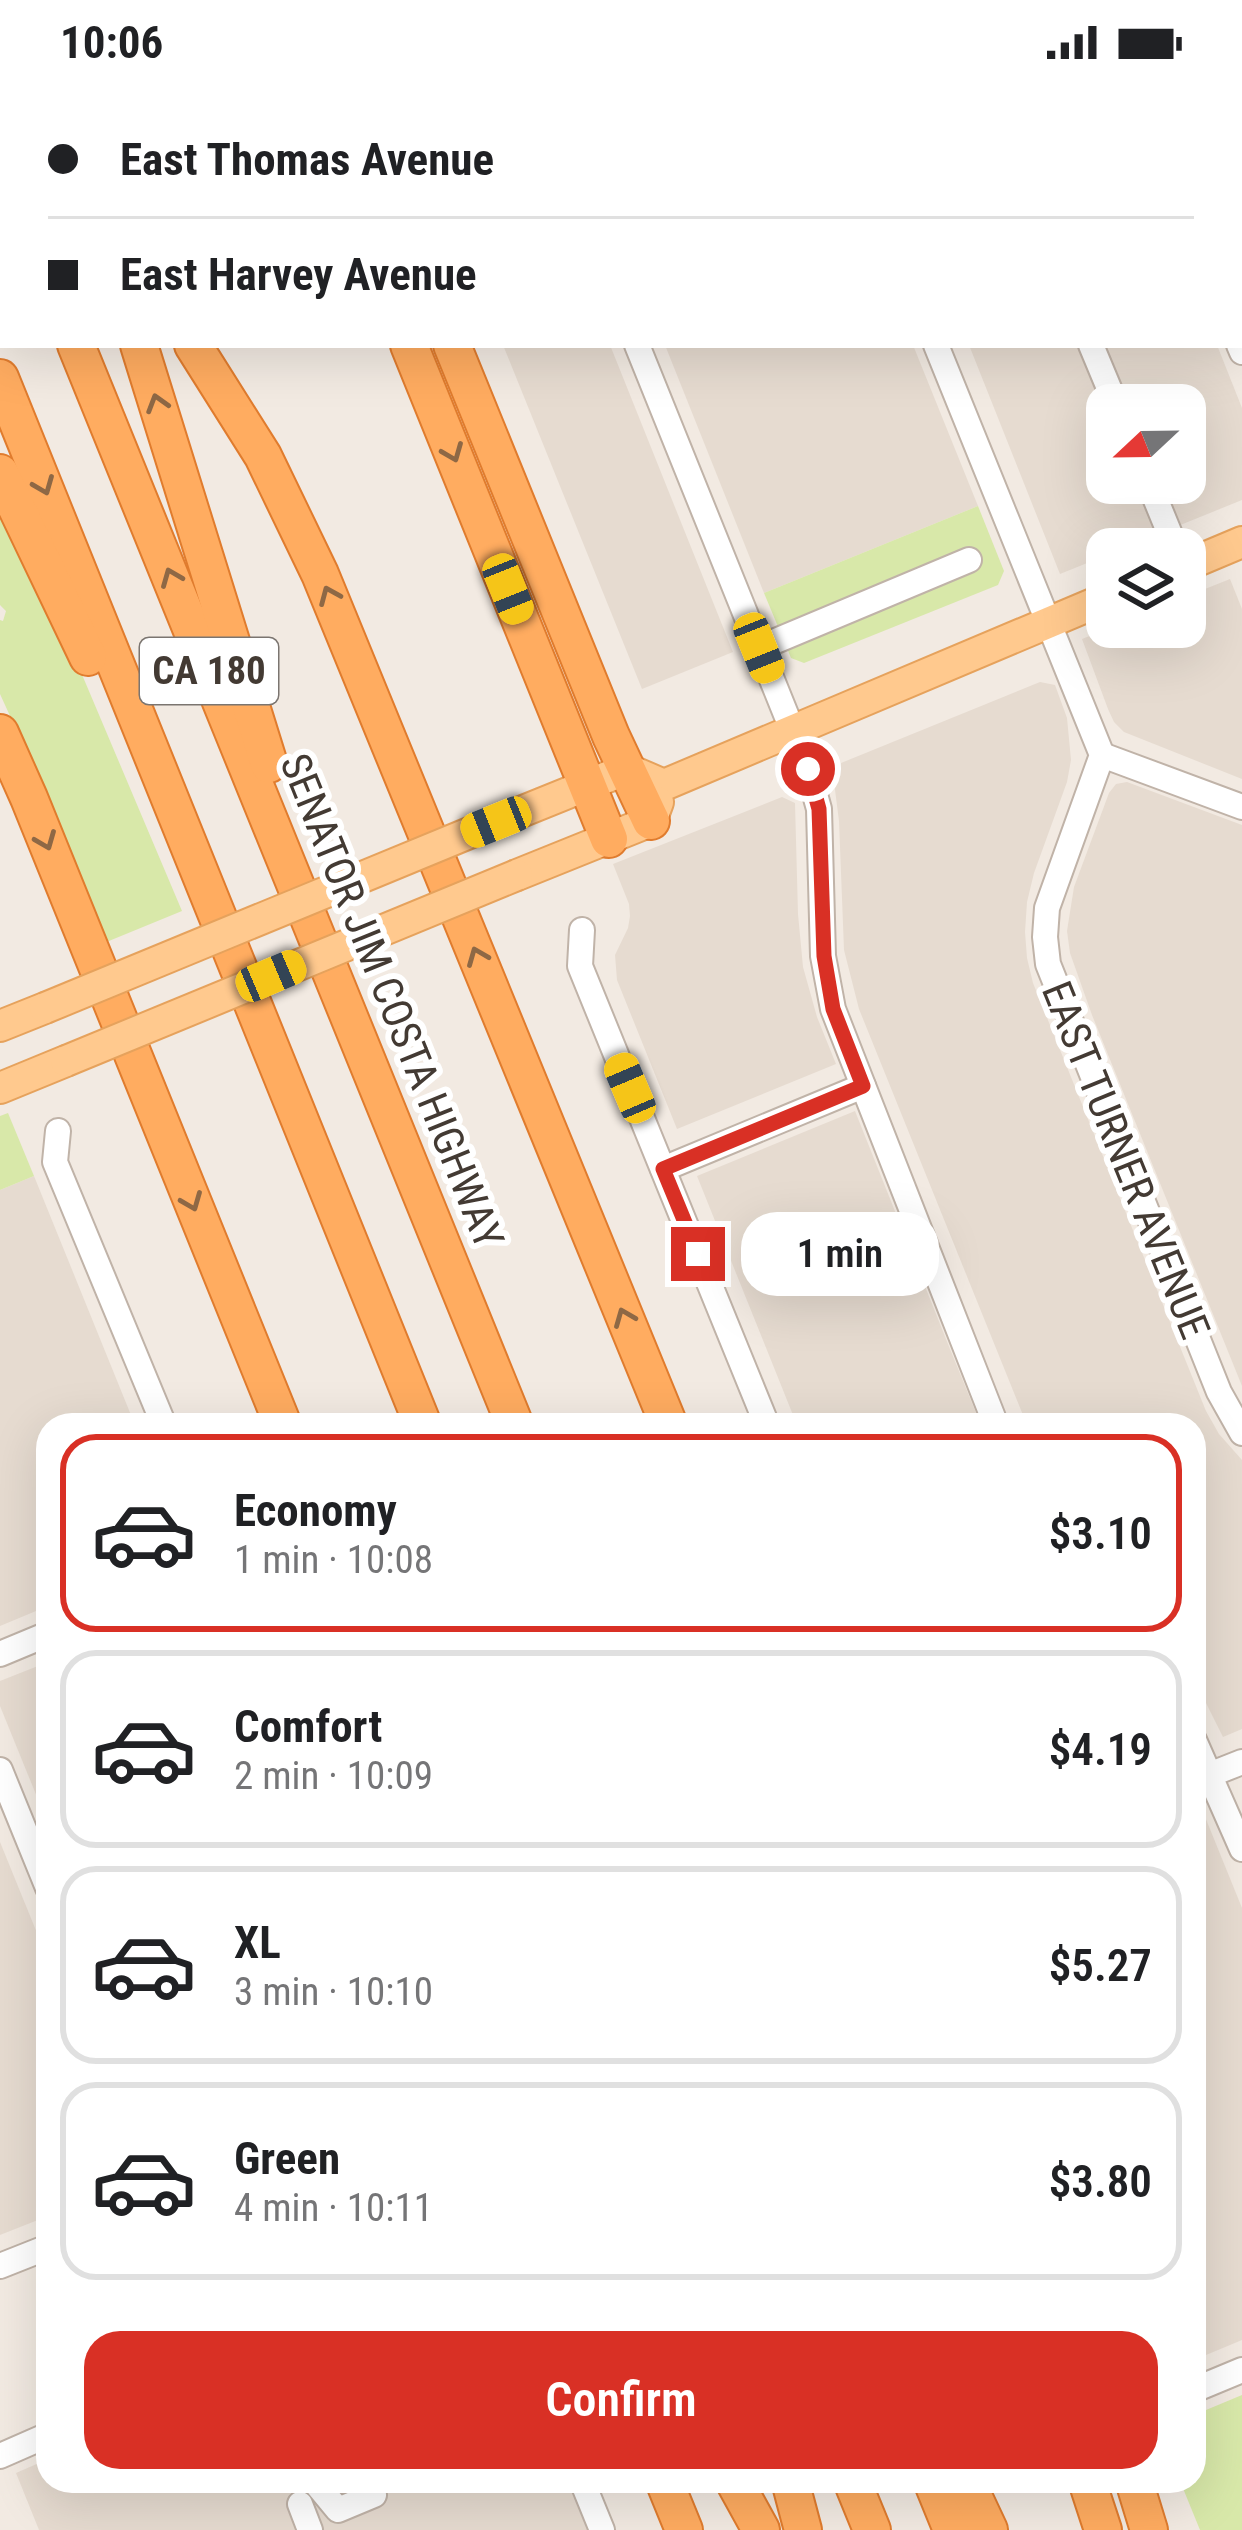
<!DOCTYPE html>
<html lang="en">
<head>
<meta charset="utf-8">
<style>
	body { margin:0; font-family:"Roboto Condensed",sans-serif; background:#f2f2f2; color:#202124; height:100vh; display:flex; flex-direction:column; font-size:45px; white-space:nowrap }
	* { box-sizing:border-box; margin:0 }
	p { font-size:39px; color:#757577 }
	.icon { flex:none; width:66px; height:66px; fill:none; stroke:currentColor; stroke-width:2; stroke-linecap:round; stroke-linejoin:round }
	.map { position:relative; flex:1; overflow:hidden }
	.side { position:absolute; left:36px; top:1329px; width:1170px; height:1080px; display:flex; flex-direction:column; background:#fff; border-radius:36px; box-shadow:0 12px 48px #0002 }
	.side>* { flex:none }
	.banner { position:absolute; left:0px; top:0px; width:1242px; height:264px; box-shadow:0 12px 48px #0002; display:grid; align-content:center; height:264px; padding:0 48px; background:#fff }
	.needle { width:78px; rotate:248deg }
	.tools { position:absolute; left:1086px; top:300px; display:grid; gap:24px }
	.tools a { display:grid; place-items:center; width:120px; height:120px; border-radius:24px; background:#fff; box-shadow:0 12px 48px #0002; font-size:60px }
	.end { position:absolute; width:54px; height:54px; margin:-27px; border:15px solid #d93025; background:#fff; box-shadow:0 0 0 6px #fff }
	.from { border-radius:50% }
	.bubble { position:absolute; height:84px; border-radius:36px; background:#fff; box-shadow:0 12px 48px #0002; font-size:39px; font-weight:600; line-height:84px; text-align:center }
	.car { position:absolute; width:36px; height:72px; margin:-36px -18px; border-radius:15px; box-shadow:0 0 9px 3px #0007; background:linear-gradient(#f5c518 24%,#345 0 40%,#f5c518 0 76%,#345 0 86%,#f5c518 0) }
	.banner b { display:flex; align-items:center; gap:42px; height:114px; font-size:45px }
	.banner b+b { border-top:3px solid #e0e0e0 }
	.banner i { width:30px; height:30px; background:#202124 }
	ul { padding:21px 0 0; list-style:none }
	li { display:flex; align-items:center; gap:36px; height:198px; margin:0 24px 18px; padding:0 24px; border:6px solid #e0e0e0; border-radius:36px }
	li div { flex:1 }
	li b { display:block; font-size:45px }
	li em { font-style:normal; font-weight:600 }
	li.active { border-color:#d93025 }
	li>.icon { width:108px; height:108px; stroke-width:1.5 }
	.primary-button { display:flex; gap:24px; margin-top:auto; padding:24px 48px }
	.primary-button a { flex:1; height:138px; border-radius:36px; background:#d93025; color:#fff; font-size:48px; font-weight:600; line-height:138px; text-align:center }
	.status { display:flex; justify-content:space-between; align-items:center; height:84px; padding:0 60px; background:#fff; direction:ltr }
	.status svg { height:33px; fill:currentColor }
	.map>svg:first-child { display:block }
</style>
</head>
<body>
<div class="status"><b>10:06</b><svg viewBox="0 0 49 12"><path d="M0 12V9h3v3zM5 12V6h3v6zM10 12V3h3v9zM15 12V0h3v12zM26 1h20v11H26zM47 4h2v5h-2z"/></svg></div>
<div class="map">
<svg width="1242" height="2446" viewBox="0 0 1242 2446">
	<rect width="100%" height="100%" fill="#f2eae2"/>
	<g fill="#e6dbd0">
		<path d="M503 261H610L733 568 642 605Z"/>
		<path d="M665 261H913L978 422 764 509Z"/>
		<path d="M969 261H1085L1107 321V399H1140L1161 449 1122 465H1107V471L1060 490Z"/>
		<path d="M1100 261H1217L1242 324V416L1173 444 1155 399H1185V321H1124Z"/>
		<path d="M1230 495 1242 525V695L1124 648 1114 638 1108 625 1082 555 1112 543H1185V513Z"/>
		<path d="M1040 598 1055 601 1067 634 1071 676 1067 698 1034 789 1027 818 1025 848 1027 874 1033 899 1206 1327 1219 1350 1242 1376V1645L1223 1653 1194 1595V1341H1027L859 925 844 866 839 737 834 698 841 679Z"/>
		<path d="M1127 698 1242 741V1302L1092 931 1070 869 1067 847 1074 803 1109 709 1116 700Z"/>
		<path d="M782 713 795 719 798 830 803 883 817 933 836 980 677 1045 617 896 615 871 628 844 630 832 629 820 613 780Z"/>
		<path d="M855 1027 950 1265 981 1341H797L697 1092Z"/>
		<path d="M34 1092 135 1341H48V1522L0 1542V1106Z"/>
		<path d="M48 1578V1740L0 1622V1597Z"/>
		<path d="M1199 1718 1242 1824V2256L1194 2276V1720Z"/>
		<path d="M0 1758 48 1876V2132L0 2151Z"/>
		<path d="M48 2375V2397H572L592 2446H39L16 2389Z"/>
	</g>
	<g fill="#d8e8a9">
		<path d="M978 422 1004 487 998 501 804 579 791 574 764 509Z"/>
		<path d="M0 425 64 548 182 827 104 859 36 689 0 610V536L3 537 6 527 0 521Z"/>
		<path d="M8 1029 34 1092 0 1106V1032Z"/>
		<path d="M1242 2311V2446H1200L1180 2397H1194V2331Z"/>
	</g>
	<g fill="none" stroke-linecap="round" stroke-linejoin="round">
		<defs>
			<g id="minor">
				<path d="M531 0 532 3"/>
				<path d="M606 0 608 3"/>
				<path d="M749 0 750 3"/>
				<path d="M981 0 982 3"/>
				<path d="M1133 0 1134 3"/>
				<path d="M671 3 678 0"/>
				<path d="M856 3 864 0"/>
				<path d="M637 261 808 685 819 725 823 872 833 925 996 1341"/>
				<path d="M936 261 1102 671 1047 824 1045 853 1048 880 1219 1308 1242 1349"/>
				<path d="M1091 261 1116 321"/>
				<path d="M1239 261 1242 268"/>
				<path d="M1149 399 1176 465"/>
				<path d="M759 564 969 476"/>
				<path d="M1102 671 1242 723"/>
				<path d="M582 846 580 882 767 1341"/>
				<path d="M58 1047 55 1078 164 1341"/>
				<path d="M663 1085 863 1002"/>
				<path d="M0 1570 48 1550"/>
				<path d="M1194 1656 1242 1765"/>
				<path d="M0 1686 48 1804"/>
				<path d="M1194 1697 1242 1678"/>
				<path d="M0 2182 48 2163"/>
				<path d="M1194 2306 1242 2286"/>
				<path d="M0 2372 48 2351"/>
				<path d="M314 2397 338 2426 374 2411"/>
				<path d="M582 2397 602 2446"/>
				<path d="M300 2420 310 2446"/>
			</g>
			<g id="major">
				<path d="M1185 482 1242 458"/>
				<path d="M496 738 627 685 664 701 1107 514"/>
				<path d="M517 791 651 737 658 718"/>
				<path d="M0 942 45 924"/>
				<path d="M0 1004 66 977"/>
			</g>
			<g id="highway">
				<path d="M310 0 312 3"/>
				<path d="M345 0 346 3"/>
				<path d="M105 3 106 0"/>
				<path d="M0 65 3 75"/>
				<path d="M76 261 515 1341"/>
				<path d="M139 261 269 680"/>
				<path d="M193 261 263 372 320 490 669 1341"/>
				<path d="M409 261 609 755"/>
				<path d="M452 261 611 652 651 737"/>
				<path d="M0 294 423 1341"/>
				<path d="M0 389 88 573"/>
				<path d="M0 649 29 714 283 1341"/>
				<path d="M664 2397 684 2446"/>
				<path d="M734 2397 761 2446"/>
				<path d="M790 2397 803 2446"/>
				<path d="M852 2397 872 2446"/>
				<path d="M932 2397 952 2446"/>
				<path d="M966 2397 989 2446"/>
				<path d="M1087 2397 1103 2446"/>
				<path d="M1134 2397 1149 2446"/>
			</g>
		</defs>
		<use href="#minor" stroke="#c0b3a8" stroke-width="28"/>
		<use href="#major" stroke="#e6a25c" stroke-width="34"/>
		<use href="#highway" stroke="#e07c2e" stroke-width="40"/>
		<use href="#minor" stroke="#fff" stroke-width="24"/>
		<use href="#major" stroke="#ffc98e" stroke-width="30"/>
		<use href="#highway" stroke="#ffac60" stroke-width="36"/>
		<defs>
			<g id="major-bridge">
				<path d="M45 924 496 738"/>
				<path d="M66 977 517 791"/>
			</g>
		</defs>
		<use href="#major-bridge" stroke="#e6a25c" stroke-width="34" stroke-linecap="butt"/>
		<use href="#major-bridge" stroke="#ffc98e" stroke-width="30"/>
	</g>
	<defs><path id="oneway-chevron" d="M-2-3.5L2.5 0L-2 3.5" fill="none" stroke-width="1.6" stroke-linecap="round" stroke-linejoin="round" transform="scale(3)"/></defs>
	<g stroke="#8e6845">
		<use href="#oneway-chevron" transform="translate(157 319) rotate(-107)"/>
		<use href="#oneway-chevron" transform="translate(453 369) rotate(68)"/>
		<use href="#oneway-chevron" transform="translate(44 402) rotate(68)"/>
		<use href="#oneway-chevron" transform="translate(171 493) rotate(-112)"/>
		<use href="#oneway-chevron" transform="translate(329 511) rotate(-113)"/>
		<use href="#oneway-chevron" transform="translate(46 757) rotate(68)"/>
		<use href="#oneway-chevron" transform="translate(477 872) rotate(-112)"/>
		<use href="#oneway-chevron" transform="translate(192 1118) rotate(68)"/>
		<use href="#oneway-chevron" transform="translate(624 1233) rotate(-112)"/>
	</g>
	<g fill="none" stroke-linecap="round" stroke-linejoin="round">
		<path stroke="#d93025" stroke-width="15" d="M698 1170 663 1085 863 1002 833 925 824 872 819 725 808 685"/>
	</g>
	<g text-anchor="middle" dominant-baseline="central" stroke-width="12" stroke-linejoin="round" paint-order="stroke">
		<rect fill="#fff" stroke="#7b7570" stroke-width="3" x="140" y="554" width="138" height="66" rx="9"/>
		<g font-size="39" font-weight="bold" fill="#433a33">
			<text x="209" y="587">CA 180</text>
		</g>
		<g font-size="42" fill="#433a33" stroke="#fff">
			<text transform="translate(392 917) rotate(68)">SENATOR JIM COSTA HIGHWAY</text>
			<text transform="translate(1126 1076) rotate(68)">EAST TURNER AVENUE</text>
		</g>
	</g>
</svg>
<div class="tools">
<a><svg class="needle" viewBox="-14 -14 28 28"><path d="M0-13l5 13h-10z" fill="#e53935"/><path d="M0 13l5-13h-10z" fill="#757577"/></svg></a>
<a><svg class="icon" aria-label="layers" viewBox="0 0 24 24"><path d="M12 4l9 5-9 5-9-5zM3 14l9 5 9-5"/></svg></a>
</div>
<i class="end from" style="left:808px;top:685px"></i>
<i class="end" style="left:698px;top:1170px"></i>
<div class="bubble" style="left:741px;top:1128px;width:198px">1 min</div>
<i class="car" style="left:508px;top:505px;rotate:158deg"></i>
<i class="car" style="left:759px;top:564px;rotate:158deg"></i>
<i class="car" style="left:496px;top:738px;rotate:248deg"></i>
<i class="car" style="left:271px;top:892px;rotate:67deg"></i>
<i class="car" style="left:630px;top:1004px;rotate:337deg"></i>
<div class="banner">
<b><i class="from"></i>East Thomas Avenue</b>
<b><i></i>East Harvey Avenue</b>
</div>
<section class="side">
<ul>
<li class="active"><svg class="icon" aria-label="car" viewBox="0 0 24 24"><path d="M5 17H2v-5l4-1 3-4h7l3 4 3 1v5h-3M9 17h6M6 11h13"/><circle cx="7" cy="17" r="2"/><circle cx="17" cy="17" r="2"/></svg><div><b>Economy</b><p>1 min · 10:08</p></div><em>$3.10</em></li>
<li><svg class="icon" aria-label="car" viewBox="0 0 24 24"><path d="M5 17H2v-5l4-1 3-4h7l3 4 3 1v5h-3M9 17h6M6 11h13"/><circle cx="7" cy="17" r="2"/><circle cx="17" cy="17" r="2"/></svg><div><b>Comfort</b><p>2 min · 10:09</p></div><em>$4.19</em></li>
<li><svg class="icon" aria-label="car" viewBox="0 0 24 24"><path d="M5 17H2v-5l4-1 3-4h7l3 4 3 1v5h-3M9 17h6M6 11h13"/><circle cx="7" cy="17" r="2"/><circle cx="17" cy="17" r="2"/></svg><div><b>XL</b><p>3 min · 10:10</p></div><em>$5.27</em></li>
<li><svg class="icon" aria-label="car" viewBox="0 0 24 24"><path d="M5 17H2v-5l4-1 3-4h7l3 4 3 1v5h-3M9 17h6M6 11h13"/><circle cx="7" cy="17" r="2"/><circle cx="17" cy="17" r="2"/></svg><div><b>Green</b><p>4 min · 10:11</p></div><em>$3.80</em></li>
</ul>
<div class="primary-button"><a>Confirm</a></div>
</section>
</div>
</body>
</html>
